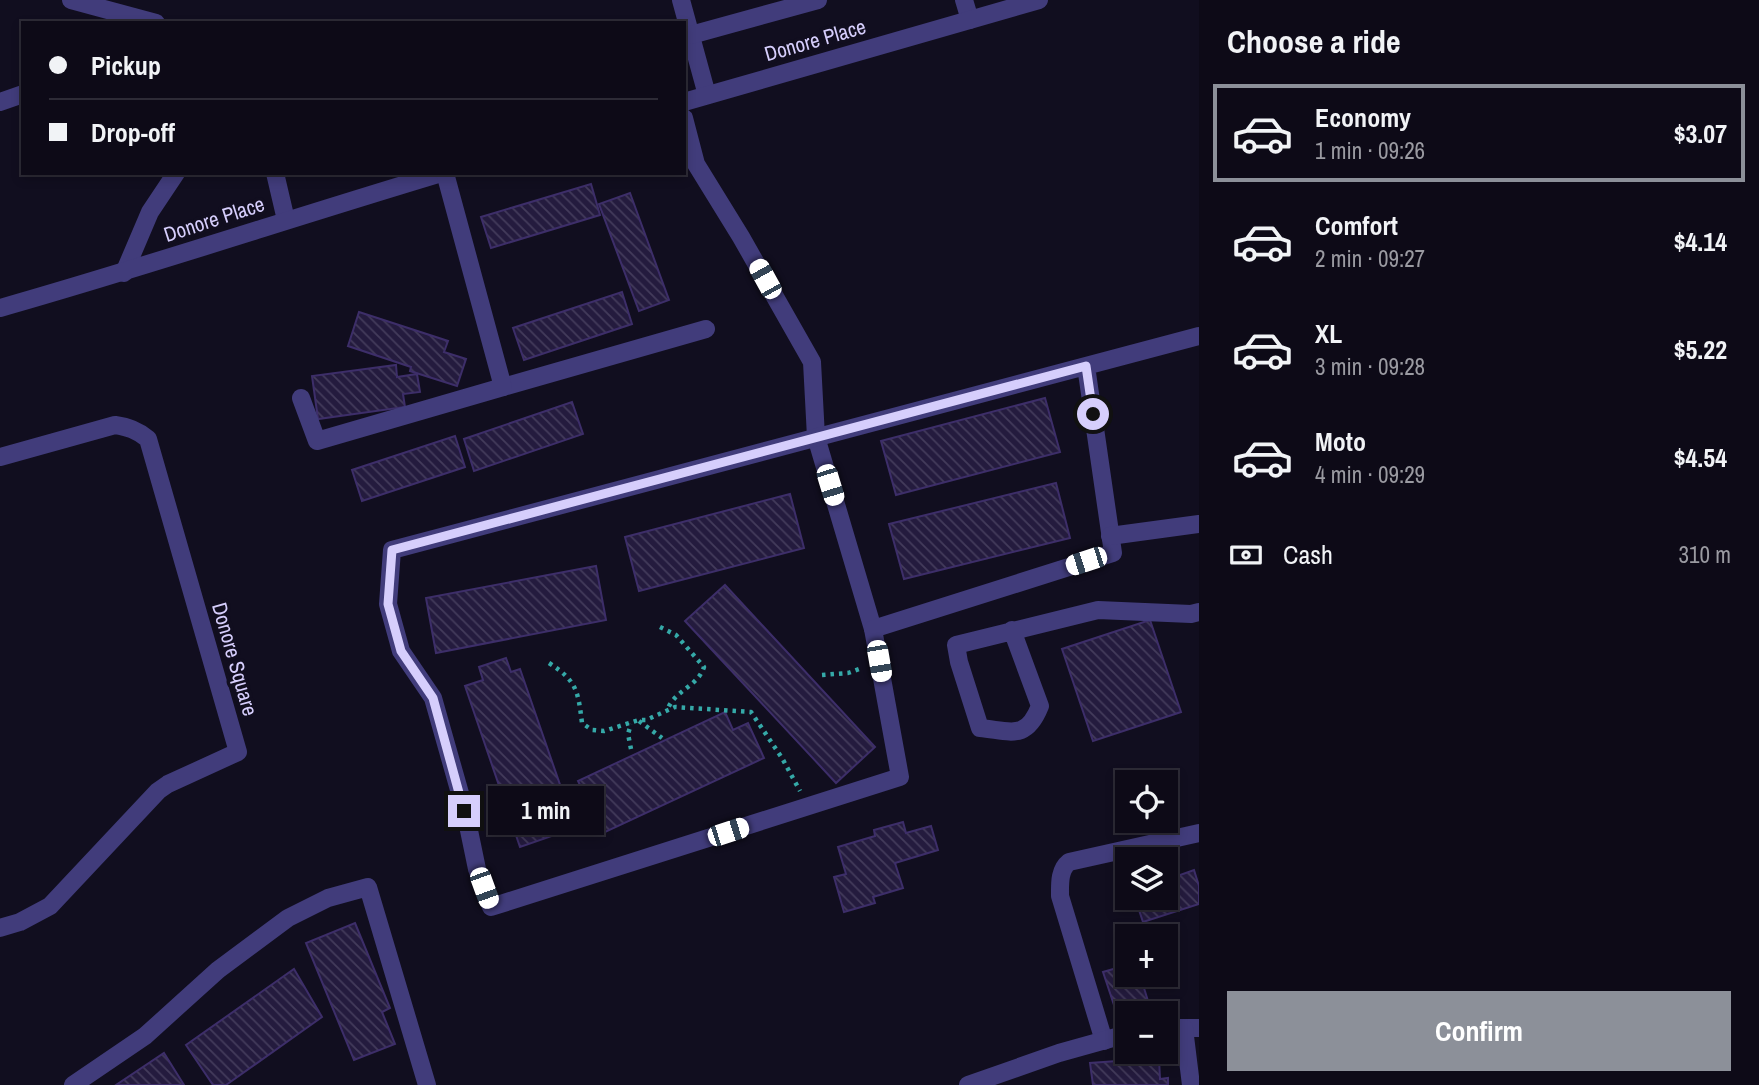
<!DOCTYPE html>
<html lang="en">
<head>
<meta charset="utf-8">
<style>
	body { margin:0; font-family:"Archivo Narrow",sans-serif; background:#161320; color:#f1f3f6; height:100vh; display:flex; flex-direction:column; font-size:26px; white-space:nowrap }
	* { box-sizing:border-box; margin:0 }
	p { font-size:23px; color:#9a9aa1 }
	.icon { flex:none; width:38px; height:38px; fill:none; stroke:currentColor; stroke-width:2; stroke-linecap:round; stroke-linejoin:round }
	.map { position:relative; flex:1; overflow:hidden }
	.sheet { display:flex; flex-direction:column; background:#0d0a17; width:560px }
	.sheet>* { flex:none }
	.banner { position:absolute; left:21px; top:21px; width:665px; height:154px; border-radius:0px; box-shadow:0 4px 10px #0003,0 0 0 2px #2d2b36; display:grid; align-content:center; height:154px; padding:0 28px; background:#0d0a17 }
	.buttons { position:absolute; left:1115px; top:770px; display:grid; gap:14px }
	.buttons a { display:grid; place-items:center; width:63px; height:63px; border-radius:0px; background:#0d0a17; box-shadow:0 4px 10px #0003,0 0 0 2px #2d2b36; font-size:35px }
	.end { position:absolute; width:32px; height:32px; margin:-16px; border:9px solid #d6cefc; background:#111; box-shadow:0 0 0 4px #111 }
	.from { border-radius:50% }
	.bubble { position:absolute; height:49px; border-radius:0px; background:#0d0a17; box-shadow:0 4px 10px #0003,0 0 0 2px #2d2b36; font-size:23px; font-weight:800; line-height:49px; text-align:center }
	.car { position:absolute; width:21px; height:42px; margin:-21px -10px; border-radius:9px; box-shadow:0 0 5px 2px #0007; background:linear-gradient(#fff 24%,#345 0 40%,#fff 0 76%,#345 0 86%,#fff 0) }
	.banner b { display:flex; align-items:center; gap:24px; height:66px; font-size:26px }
	.banner b+b { border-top:2px solid #2d2b36 }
	.banner i { width:18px; height:18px; background:#f1f3f6 }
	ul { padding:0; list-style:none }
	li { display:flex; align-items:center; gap:21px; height:98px; margin:0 14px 10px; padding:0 14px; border:4px solid transparent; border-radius:0px }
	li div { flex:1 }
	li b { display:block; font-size:26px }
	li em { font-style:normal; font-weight:800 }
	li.active { border-color:#8c9099 }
	li>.icon { width:63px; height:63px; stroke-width:1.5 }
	h2 { padding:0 28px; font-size:32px; line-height:84px }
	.pay { display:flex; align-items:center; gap:18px; height:77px; padding:0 28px; font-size:26px }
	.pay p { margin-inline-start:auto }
	.cta { display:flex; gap:14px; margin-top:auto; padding:14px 28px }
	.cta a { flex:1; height:80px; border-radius:0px; background:#8c9099; color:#fff; font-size:28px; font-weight:800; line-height:80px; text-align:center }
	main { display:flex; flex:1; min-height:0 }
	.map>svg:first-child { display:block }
</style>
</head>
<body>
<main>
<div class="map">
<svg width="1199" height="1085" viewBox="0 0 1199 1085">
	<defs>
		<pattern id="building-back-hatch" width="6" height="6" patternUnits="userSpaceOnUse" patternTransform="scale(1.75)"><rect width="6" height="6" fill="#241b3e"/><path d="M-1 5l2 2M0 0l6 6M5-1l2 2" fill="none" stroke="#433b5b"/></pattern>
	</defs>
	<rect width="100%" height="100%" fill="#110e1f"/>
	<g fill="url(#building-back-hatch)" stroke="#3d2e69" stroke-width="2">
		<path d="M591 184 600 215 491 248 481 217Z"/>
		<path d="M630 193 669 300 639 311 599 204Z"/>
		<path d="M622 292 632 324 524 360 513 328Z"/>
		<path d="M359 312 448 341 444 352 466 359 457 386 410 371 411 367 348 346Z"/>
		<path d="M396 365 397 377 417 374 420 392 403 394 405 407 318 419 312 376Z"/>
		<path d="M1045 398 1060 452 896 495 881 441Z"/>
		<path d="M572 402 583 434 474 471 464 439Z"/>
		<path d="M455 436 465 467 362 501 352 470Z"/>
		<path d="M1056 483 1070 538 904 579 889 524Z"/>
		<path d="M790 494 804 548 639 591 625 537Z"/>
		<path d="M596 566 606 620 436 653 426 598Z"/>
		<path d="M725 585 875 747 836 783 685 621Z"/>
		<path d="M1150 620 1181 712 1093 741 1062 649Z"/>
		<path d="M506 658 511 672 520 669 575 828 520 847 465 686 483 680 479 667Z"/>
		<path d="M725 712 733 730 748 723 764 758 603 833 578 781Z"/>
		<path d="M903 822 906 833 931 826 938 850 895 863 903 888 873 897 875 903 844 912 834 877 846 874 838 847 875 836 874 830Z"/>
		<path d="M1194 870 1199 886V904L1143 922 1135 898H1166V880Z"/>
		<path d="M355 923 390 1008 382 1012 395 1044 354 1060 306 943Z"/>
		<path d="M1127 965V975H1140L1148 1001 1116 1011 1103 972Z"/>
		<path d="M294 969 322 1017 226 1085H213L186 1045Z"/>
		<path d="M164 1053 184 1085H116Z"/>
		<path d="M1159 1058 1160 1079 1168 1078V1085H1093L1090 1063Z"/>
	</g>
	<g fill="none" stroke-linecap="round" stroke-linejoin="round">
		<g stroke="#35a9a8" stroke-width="4.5" stroke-dasharray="3.5 5" stroke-linecap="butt">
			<path d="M660 627 676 635 704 667C698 686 676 690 668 708"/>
			<path d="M549 663C577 681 578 691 582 723L592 730 604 731 639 720H646L675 707 751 712 782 758 800 791"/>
			<path d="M822 675 848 673 862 668"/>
			<path d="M639 721 662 738"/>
			<path d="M631 749 628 734 631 724"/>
		</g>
		<g stroke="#413c7b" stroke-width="18">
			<path d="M71 0 156 23"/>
			<path d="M681 0 707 95"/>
			<path d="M964 0 970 20"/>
			<path d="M691 35 818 0"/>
			<path d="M0 102 23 94"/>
			<path d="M684 102 1039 0"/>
			<path d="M684 118 696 164 741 237 812 362 816 437 873 629"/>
			<path d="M275 173 286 220"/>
			<path d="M124 273 150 212 176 173"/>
			<path d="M0 308C148 266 295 217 442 173"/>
			<path d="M1086 366 1113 553 873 629 900 777 491 907 477 869 465 811 433 698 401 651 388 604 392 550C661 478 930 407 1199 336"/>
			<path d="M503 387 706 329"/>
			<path d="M301 398 317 441 503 387 445 173"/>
			<path d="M0 457 115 425C128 427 137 430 148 439L238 752 168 784 158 791 50 906 20 922 0 928"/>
			<path d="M1110 536 1199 524"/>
			<path d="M1012 630 1040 706C1026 741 1011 731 980 728L959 662 956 645 1098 610 1191 614 1199 612"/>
			<path d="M1166 1028H1199"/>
			<path d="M1184 1028 1191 1085"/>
			<path d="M1104 1041 1060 896C1060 884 1059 870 1069 862L1199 833"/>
			<path d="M73 1085 145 1036 218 970 288 918 328 898 368 887 427 1085"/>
			<path d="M968 1085 1059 1053 1127 1034"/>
		</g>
	</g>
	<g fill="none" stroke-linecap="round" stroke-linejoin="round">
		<path stroke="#d6cefc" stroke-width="9" d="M464 811 433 698 401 651 388 604 392 550 1086 366 1093 414"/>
	</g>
	<g text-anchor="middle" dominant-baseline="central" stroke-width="7" stroke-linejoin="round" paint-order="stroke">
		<g font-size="21" fill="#d6cefc" stroke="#110e1f">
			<text transform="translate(815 40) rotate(-16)">Donore Place</text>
			<text transform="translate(214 219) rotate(-18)">Donore Place</text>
			<text transform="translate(235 659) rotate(74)">Donore Square</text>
		</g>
	</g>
</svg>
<div class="buttons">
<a><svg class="icon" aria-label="locate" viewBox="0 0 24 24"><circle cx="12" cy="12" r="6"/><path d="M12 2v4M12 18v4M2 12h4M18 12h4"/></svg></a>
<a><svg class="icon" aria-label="layers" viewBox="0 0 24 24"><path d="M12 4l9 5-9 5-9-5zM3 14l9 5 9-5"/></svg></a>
<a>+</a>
<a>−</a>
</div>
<i class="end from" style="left:1093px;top:414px"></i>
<i class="end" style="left:464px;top:811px"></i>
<div class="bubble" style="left:488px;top:786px;width:116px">1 min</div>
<i class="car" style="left:765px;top:279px;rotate:331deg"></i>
<i class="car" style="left:830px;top:485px;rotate:163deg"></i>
<i class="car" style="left:1086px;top:561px;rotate:252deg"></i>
<i class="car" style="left:879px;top:661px;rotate:170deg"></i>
<i class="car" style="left:728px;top:832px;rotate:72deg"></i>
<i class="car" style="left:484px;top:888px;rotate:160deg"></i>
<div class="banner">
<b><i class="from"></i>Pickup</b>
<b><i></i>Drop-off</b>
</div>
</div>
<section class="sheet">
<h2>Choose a ride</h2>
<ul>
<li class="active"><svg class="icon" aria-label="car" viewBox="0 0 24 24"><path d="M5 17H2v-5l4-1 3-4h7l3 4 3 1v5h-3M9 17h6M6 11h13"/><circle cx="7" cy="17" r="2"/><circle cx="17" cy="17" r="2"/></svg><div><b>Economy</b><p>1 min · 09:26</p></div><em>$3.07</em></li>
<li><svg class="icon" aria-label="car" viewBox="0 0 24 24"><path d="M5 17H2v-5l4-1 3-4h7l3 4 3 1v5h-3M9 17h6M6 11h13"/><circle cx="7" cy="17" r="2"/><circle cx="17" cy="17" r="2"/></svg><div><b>Comfort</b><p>2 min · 09:27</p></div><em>$4.14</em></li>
<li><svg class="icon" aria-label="car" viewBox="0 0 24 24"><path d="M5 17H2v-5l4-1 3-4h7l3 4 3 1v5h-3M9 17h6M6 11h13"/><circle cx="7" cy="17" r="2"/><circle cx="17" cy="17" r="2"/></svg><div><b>XL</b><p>3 min · 09:28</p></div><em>$5.22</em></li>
<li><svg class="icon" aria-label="car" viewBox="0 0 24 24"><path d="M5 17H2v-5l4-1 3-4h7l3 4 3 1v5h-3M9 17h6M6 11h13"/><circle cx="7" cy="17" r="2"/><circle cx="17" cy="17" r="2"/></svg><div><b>Moto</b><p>4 min · 09:29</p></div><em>$4.54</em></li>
</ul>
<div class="pay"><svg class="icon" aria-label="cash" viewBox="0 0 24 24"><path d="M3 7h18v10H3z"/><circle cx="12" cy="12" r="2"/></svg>Cash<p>310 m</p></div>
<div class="cta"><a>Confirm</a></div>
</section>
</main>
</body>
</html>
